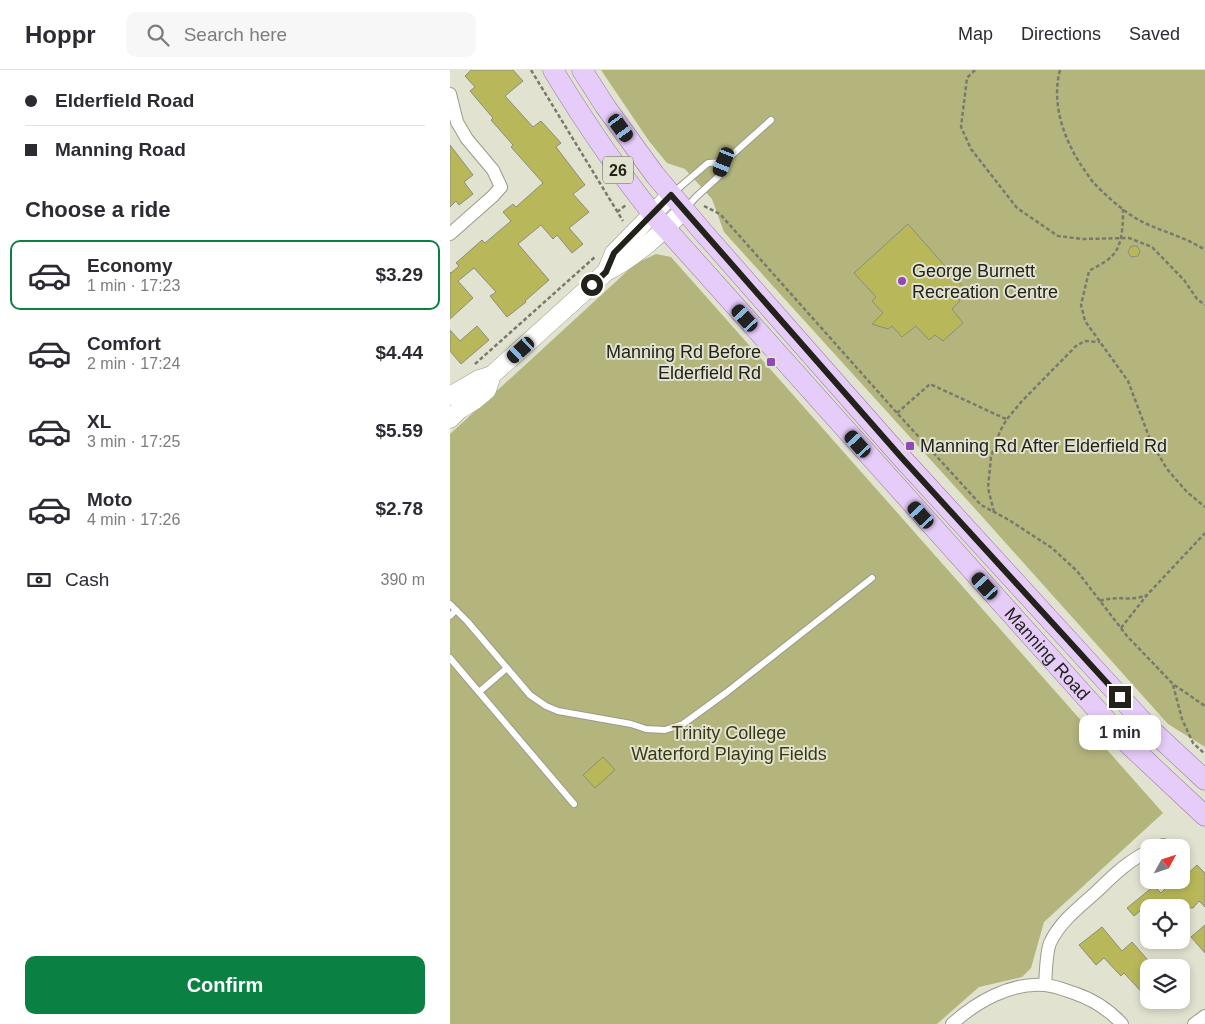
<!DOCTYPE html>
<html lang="en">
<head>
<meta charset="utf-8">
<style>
	body { margin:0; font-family:Helvetica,sans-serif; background:#f7f7f7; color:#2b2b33; height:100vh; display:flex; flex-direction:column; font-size:19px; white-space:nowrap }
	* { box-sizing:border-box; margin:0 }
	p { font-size:16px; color:#7c7c81 }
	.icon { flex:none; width:28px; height:28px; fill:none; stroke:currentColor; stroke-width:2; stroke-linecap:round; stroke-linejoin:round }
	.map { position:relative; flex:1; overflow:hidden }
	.details { display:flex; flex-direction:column; background:#fff; width:450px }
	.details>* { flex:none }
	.top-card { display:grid; align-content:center; height:110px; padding:0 25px; background:#fff }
	.needle { width:32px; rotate:50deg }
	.controls { position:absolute; left:690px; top:769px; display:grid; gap:10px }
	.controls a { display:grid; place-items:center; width:50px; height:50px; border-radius:10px; background:#fff; box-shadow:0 2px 8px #0003; font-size:25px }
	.end { position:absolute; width:22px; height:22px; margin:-11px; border:6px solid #22221b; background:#fff; box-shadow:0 0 0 2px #fff }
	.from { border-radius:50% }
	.bubble { position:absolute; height:35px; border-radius:10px; background:#fff; box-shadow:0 2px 8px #0003; font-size:16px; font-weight:700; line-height:35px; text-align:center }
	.car { position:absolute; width:15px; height:30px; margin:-15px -8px; border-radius:6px; box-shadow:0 0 4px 1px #0007; background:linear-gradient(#222 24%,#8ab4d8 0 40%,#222 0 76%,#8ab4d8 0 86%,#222 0) }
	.top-card b { display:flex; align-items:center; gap:18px; height:48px; font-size:19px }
	.top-card b+b { border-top:1px solid #e1e1e2 }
	.top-card i { width:12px; height:12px; background:#2b2b33 }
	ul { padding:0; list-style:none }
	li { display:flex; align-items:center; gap:15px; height:70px; margin:0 10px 8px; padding:0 15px; border:2px solid transparent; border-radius:10px }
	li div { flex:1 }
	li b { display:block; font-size:19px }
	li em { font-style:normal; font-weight:700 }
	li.on { border-color:#0b8043 }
	li>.icon { width:45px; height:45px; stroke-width:1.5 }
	h2 { padding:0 25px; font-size:22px; line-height:60px }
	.pay { display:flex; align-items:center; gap:12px; height:55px; padding:0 25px; font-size:19px }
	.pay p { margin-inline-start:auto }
	.button { display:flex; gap:10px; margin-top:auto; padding:10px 25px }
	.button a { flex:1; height:58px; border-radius:10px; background:#0b8043; color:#fff; font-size:20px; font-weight:700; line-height:58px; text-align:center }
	header { display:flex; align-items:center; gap:30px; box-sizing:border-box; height:70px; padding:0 25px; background:#fff; border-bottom:1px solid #e1e1e2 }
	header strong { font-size:24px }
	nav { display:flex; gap:28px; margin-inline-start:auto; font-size:18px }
	.search { width:350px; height:45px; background:#f7f7f7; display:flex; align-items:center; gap:12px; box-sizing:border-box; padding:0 18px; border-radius:10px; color:#7c7c81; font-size:19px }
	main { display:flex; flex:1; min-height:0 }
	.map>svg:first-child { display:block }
</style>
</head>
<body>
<header>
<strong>Hoppr</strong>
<div class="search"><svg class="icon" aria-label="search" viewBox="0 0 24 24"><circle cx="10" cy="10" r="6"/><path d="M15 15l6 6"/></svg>Search here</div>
<nav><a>Map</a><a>Directions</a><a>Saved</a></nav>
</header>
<main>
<section class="details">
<div class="top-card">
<b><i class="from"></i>Elderfield Road</b>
<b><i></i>Manning Road</b>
</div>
<h2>Choose a ride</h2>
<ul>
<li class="on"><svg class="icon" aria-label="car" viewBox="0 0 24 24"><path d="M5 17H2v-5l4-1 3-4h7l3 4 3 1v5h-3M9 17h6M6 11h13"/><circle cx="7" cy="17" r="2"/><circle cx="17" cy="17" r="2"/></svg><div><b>Economy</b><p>1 min · 17:23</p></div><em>$3.29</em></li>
<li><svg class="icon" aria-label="car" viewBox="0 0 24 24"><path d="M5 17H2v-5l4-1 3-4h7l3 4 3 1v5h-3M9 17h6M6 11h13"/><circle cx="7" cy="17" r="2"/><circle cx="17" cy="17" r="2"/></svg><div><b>Comfort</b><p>2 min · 17:24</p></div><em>$4.44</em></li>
<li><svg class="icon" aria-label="car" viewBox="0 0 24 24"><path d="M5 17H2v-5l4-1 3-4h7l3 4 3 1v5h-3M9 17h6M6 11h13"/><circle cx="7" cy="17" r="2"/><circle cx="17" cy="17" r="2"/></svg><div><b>XL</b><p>3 min · 17:25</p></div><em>$5.59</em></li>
<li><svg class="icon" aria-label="car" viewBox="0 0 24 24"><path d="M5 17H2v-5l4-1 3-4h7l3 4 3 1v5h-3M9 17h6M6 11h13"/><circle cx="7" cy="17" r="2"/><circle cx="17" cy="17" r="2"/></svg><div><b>Moto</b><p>4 min · 17:26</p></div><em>$2.78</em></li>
</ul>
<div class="pay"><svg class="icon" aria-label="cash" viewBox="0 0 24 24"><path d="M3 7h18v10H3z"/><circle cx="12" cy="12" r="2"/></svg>Cash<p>390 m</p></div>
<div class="button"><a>Confirm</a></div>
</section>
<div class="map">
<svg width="755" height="954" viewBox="0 0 755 954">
	<rect width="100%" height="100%" fill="#e1e2cf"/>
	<g fill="#b4b57d">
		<path d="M151 0H755V677L718 654 528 442 274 162 262 129 235 99 217 93 199 71Z"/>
		<path d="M206 184 221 187 713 743 594 852 581 898 572 907 529 917 487 954H0V364L185 194Z"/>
	</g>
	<g fill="#b8b85a" stroke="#8c8d7b">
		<path d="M21 0H63L73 11 55 26 83 57 91 51 111 73 106 77 135 115 123 124 139 142 119 158 133 174 122 183 107 165 103 169 91 155 68 174 99 210 75 231 76 232 57 247 40 226 46 222 24 198 8 211 23 228 0 249V202L1 203 9 196 6 193 32 170 35 173 61 151 53 142 63 134 66 137 93 113 61 77 63 75 41 50 43 48 20 21 25 17 15 6Z"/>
		<path d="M0 75 23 105 14 112 23 124 9 135 6 131 0 137Z"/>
		<path d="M458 154 515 219 507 227 510 231 502 239 513 253 493 271 485 265 479 270 466 256 452 267 442 256 438 259 422 254 433 243 422 231 426 227 404 203Z"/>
		<path d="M681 176H687L690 181 688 186 681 187 678 182Z"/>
		<path d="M27 256 39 270 11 294 0 281V260L10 271Z"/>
		<path d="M153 687 165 700 145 718 133 705Z"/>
		<path d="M747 795 755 803V837L749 831 743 838H699V852L690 841 684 846 677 838 704 816 711 823 724 810H731Z"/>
		<path d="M755 855V883L741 867Z"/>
		<path d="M652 857 672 881 682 872 705 898H699V930L674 903 671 906 654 888 646 895 629 875Z"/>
	</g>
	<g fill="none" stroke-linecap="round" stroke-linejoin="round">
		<defs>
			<g id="lane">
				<path d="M224 122 258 93 274 92"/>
				<path d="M237 137 246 127 269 106 274 92 321 50"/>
				<path d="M0 534 17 551 80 625 96 636 108 641 181 654 196 659 215 660 233 654 277 622 422 508"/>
				<path d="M0 546 6 540"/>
				<path d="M0 588 124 734"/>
				<path d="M29 622 57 598"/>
			</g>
			<g id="street">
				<path d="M0 24 7 52 17 69 43 100 51 117 43 126 0 164"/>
				<path d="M707 778 713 775"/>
				<path d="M595 915C596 903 596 883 600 873 609 853 628 838 644 824 661 808 677 791 699 781"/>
				<path d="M502 954C526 932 561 912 595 915 605 916 615 920 624 923 642 929 659 940 672 954"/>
				<path d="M744 954 755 946"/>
			</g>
			<g id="secondary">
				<path d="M156 202 164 183 221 125"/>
				<path d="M0 326 29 309 42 305"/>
				<path d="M0 349 9 340 25 330 37 320 42 305 156 202C186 187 211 163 234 140"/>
			</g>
			<g id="primary">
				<path id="s1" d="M103 0C134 51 165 97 202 143L675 671 755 746"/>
				<path d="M132 0 155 36 205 105 253 162 451 387 696 655 755 710"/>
			</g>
		</defs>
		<use href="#lane" stroke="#9a9b89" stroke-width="8"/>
		<use href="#street" stroke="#9a9b89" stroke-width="14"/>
		<use href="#secondary" stroke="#9a9b89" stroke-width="19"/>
		<use href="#primary" stroke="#977aa9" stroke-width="21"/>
		<g stroke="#797a6d" stroke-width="2.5" stroke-dasharray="4 2.5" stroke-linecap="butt">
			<path d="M81 0 173 151"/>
			<path d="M525 0 517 8 511 57 521 79 567 138 608 166 633 169 679 168 702 177 734 210 747 229 755 235"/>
			<path d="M610 0C601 34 614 70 633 98 637 103 640 109 644 113 653 123 669 137 679 144 702 160 731 164 755 180"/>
			<path d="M254 136 270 144 447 343 531 435 559 450 602 478 627 501 677 566 723 614 755 636"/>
			<path d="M673 139C673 153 673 174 663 185 657 192 647 196 639 201L631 235 635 251 678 311 701 372 717 399 737 422 755 437"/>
			<path d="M167 142 176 135"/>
			<path d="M25 294 146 186"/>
			<path d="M447 343 480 314 556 349"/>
			<path d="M544 442 538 418 541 387 550 361 557 349 572 331 626 276 635 271 650 272"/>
			<path d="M650 531C665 525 682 532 696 525"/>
			<path d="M671 558 697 525 755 463"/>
			<path d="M723 615 732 649 743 673 755 684"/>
		</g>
		<use href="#lane" stroke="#fff" stroke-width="6"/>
		<use href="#street" stroke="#fff" stroke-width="12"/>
		<use href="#secondary" stroke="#fff" stroke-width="18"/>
		<use href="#primary" stroke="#e6ccf9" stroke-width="20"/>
	</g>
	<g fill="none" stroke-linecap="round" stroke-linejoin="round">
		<path stroke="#22221b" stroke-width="6" d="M142 215 156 202 164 183 221 125 451 387 670 627"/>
	</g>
	<g fill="#9148bb" stroke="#e1e2cf" stroke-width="2">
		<circle cx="452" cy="211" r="5"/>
		<rect x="316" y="287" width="10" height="10" rx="2.5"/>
		<rect x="455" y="371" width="10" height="10" rx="2.5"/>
	</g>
	<g text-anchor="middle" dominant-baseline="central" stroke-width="4" stroke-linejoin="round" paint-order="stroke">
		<rect fill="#e1e2cf" stroke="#5b5c51" stroke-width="1" x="153" y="86.5" width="30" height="27" rx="4"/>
		<g font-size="16" font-weight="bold" fill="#22221b">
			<text x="168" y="100">26</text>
		</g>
		<g font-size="18" fill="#22221b" stroke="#e1e2cf" text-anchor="start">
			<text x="462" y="201">George Burnett<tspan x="462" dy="21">Recreation Centre</tspan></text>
			<text x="311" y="282" text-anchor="end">Manning Rd Before<tspan x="311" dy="21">Elderfield Rd</tspan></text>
			<text x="470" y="376">Manning Rd After Elderfield Rd</text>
		</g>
		<g font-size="18" fill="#22221b" stroke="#e1e2cf">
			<text stroke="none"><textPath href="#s1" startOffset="766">Manning Road</textPath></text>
		</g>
		<g font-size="18" fill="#3a3911" stroke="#e1e2cf">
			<text x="279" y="663">Trinity College<tspan x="279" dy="21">Waterford Playing Fields</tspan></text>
		</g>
	</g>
</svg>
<div class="controls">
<a><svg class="needle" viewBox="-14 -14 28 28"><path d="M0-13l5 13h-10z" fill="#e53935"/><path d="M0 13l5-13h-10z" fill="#7c7c81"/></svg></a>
<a><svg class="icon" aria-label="locate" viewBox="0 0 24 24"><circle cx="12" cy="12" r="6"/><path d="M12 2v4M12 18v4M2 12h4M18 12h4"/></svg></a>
<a><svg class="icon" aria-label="layers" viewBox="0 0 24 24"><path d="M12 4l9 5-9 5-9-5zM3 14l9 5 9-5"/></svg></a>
</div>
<i class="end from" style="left:142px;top:215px"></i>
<i class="end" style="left:670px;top:627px"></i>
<div class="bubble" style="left:629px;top:645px;width:82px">1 min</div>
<i class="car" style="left:171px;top:58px;rotate:144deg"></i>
<i class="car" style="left:274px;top:92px;rotate:202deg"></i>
<i class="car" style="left:295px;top:248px;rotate:318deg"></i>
<i class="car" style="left:71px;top:280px;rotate:228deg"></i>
<i class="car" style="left:408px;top:374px;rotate:318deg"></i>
<i class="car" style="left:471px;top:445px;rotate:318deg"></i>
<i class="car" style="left:535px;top:516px;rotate:318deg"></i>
</div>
</main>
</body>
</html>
